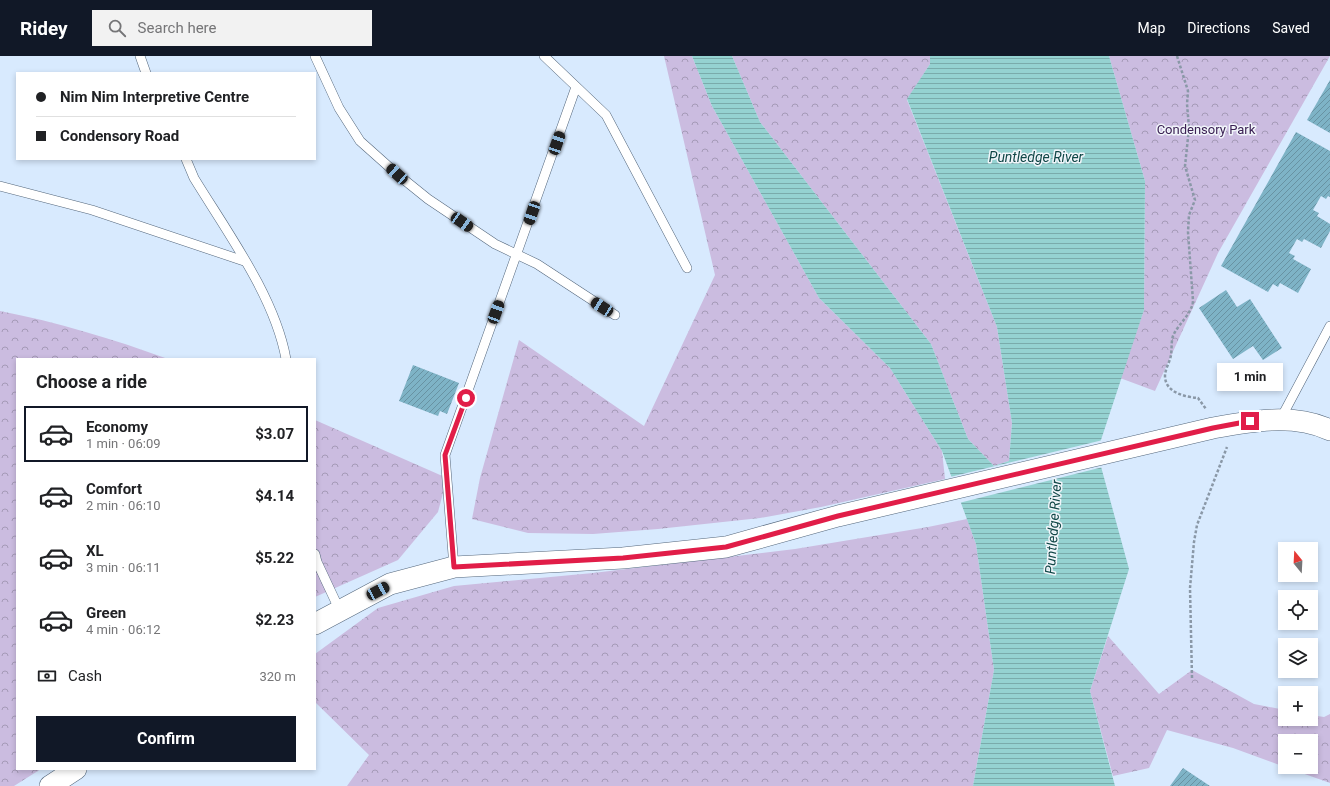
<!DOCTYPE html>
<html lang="en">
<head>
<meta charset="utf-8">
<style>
	body { margin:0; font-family:Roboto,sans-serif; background:#f2f2f2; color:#202124; height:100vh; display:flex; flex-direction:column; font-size:15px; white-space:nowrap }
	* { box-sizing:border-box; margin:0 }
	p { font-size:13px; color:#757577 }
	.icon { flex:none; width:22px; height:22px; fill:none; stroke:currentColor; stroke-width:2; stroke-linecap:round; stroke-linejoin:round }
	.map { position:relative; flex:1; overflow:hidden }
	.drawer { position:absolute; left:16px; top:302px; width:300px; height:412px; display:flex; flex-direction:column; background:#fff; border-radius:0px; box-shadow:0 2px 6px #0003 }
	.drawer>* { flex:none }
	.guide { position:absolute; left:16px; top:16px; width:300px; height:88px; border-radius:0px; box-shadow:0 2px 6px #0003; display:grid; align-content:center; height:88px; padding:0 20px; background:#fff }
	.needle { width:26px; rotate:342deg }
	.buttons { position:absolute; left:1278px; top:486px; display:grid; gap:8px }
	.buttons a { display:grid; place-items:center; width:40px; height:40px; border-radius:0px; background:#fff; box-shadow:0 2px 6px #0003; font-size:20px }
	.end { position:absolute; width:18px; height:18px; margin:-9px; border:5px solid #e11d48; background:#fff; box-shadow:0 0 0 2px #fff }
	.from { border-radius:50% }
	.bubble { position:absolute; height:28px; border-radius:0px; background:#fff; box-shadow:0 2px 6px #0003; font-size:13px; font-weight:700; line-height:28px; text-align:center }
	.car { position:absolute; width:12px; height:24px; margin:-12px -6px; border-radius:5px; box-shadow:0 0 3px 1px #0007; background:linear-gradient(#222 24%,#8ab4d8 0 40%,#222 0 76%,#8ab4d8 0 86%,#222 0) }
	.guide b { display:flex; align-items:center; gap:14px; height:38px; font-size:15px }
	.guide b+b { border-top:1px solid #e0e0e0 }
	.guide i { width:10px; height:10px; background:#202124 }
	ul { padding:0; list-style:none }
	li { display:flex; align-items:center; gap:12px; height:56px; margin:0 8px 6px; padding:0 12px; border:2px solid transparent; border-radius:0px }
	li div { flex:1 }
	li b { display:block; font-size:15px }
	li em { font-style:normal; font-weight:700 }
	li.active { border-color:#111827 }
	li>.icon { width:36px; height:36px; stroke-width:1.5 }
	h2 { padding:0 20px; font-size:18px; line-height:48px }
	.pay { display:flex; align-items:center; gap:10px; height:44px; padding:0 20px; font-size:15px }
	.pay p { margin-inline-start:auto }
	.action { display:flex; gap:8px; margin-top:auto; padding:8px 20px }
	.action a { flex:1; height:46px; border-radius:0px; background:#111827; color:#fff; font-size:16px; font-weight:700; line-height:46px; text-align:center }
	header { display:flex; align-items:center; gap:24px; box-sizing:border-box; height:56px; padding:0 20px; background:#111827; color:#fff }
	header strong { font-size:19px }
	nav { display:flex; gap:22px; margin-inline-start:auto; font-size:14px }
	.search { width:280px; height:36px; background:#f2f2f2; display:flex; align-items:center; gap:10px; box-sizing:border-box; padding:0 14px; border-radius:0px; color:#757577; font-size:15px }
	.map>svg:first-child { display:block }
</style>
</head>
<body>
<header>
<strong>Ridey</strong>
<div class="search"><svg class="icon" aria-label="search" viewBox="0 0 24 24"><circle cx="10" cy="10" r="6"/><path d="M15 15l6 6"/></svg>Search here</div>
<nav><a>Map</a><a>Directions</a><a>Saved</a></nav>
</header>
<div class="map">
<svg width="1330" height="730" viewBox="0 0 1330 730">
	<defs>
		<pattern id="forest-crowns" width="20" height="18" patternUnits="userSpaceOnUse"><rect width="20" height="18" fill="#cbbce0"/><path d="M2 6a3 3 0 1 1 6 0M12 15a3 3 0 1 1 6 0" fill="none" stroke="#a59ab7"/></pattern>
		<pattern id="water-rules" width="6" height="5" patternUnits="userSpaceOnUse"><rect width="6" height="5" fill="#95d2d1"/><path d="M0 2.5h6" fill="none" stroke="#7aabab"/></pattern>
		<pattern id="building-hatch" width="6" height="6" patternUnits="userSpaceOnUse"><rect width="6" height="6" fill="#7eb3c6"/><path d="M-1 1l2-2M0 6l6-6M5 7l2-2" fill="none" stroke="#6892a2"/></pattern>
	</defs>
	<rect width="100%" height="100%" fill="#d8eafe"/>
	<g fill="url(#forest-crowns)">
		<path d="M664 0H692L712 50 819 242 890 312 942 395 945 423 821 451 760 462 658 473 593 478 528 477 472 463 480 422 519 284 644 370 715 219Z"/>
		<path d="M732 0H930V8L907 44 997 271 1012 367 1009 405 994 410 968 383 931 288 760 66Z"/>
		<path d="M1109 0H1330L1218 197 1155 335 1120 322 1144 254 1145 125Z"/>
		<path d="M0 255C57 266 113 283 168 303H17V713H41L14 730H0Z"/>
		<path d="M315 364 447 422 438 456 398 504 315 541Z"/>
		<path d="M967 463 976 488 994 614 973 730H347L369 699 315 646V598L378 552 454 530 593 517 795 493 928 471Z"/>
		<path d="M1108 580 1159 638 1192 614 1254 648 1285 654V663H1311V659L1324 661 1330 658V727L1285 711H1311V685H1285V711L1233 692 1167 674 1149 712 1113 720 1090 635Z"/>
	</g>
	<path fill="url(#water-rules)" d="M692 0H732L760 66 931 288 968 383 994 410 1009 405 1012 367 997 271 907 43 930 8V0H1109L1145 125 1144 254 1097 396 1129 513 1090 635 1115 730H973L994 614 976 488 942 395 890 312 819 242 712 50Z"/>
	<path fill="#d8eafe" d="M1103 384 1099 396 1103 411 959 447 950 421Z"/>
	<g fill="url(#building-hatch)">
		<path d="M1330 24V77L1307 64Z"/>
		<path d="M1296 76 1330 95V141L1328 140 1326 143 1321 140 1313 154 1319 157 1317 160 1330 168V175L1321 192 1304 183 1302 186 1297 183 1289 197 1295 200 1293 203 1311 213 1298 237 1280 227 1278 231 1273 228 1268 236 1221 210Z"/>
		<path d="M1226 234 1237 251 1250 243 1282 292 1263 304 1253 290 1233 303 1199 252Z"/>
		<path d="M413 309 459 327 447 358 440 355 438 360 399 345Z"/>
		<path d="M1183 712 1210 730H1170Z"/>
	</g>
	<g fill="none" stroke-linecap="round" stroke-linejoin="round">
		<defs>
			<g id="service">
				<path d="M140 0 146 17"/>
				<path d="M315 0 339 52 360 85 397 118 428 143 495 188 537 208 615 259"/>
				<path d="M544 0 606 59 687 212"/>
				<path d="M186 103 194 122C227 176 275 241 286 303"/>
				<path d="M0 130 92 154 244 205"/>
				<path d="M1280 364 1330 270"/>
				<path d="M315 498 317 506 340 555"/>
				<path d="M454 511 445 399 576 31"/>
			</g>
			<g id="tertiary">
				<path d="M315 568 390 528 454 511 623 502 726 491 838 460 1213 372C1251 365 1293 357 1330 374"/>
				<path d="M50 730 76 713"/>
			</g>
		</defs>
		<use href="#service" stroke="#54677c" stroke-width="10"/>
		<use href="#tertiary" stroke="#54677c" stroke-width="22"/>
		<g stroke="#8a98a7" stroke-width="2.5" stroke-dasharray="3 2" stroke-linecap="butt">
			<path d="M1177 0 1188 35 1187 48 1189 72 1185 110 1195 144 1189 159 1188 176 1193 245C1192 258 1178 268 1173 280 1171 286 1172 293 1171 299 1170 306 1165 313 1165 320 1165 337 1186 341 1198 342L1206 353"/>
			<path d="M1192 622 1190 532 1194 486 1197 469 1227 391"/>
		</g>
		<use href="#service" stroke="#fff" stroke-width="9"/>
		<use href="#tertiary" stroke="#fff" stroke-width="21"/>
	</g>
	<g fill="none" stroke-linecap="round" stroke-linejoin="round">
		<path stroke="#e11d48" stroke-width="5" d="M466 342 445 399 454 511 623 502 726 491 838 460 1213 372 1250 365"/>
	</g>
	<g text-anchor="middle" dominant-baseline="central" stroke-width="3" stroke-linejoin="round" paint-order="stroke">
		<g font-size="13" fill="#3a2053" stroke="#f1f5fa">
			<text x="1206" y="73">Condensory Park</text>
		</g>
		<g font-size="14" font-style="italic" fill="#104747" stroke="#f1f5fa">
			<text x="1036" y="101">Puntledge River</text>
			<text transform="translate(1053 471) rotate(-86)">Puntledge River</text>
		</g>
	</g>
</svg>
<div class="buttons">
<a><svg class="needle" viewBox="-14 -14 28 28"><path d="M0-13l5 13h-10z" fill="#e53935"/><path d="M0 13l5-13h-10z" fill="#757577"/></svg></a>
<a><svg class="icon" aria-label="locate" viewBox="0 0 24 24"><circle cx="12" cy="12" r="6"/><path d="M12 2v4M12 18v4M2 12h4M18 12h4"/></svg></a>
<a><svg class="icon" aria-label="layers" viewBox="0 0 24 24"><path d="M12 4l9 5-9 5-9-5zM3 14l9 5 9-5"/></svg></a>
<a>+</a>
<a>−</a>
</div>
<i class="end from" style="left:466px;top:342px"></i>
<i class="end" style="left:1250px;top:365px"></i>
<div class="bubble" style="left:1217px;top:307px;width:66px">1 min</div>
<i class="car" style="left:557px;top:87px;rotate:19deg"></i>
<i class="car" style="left:397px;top:118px;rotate:312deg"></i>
<i class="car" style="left:532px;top:157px;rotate:199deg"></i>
<i class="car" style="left:462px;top:166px;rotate:124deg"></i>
<i class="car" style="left:602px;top:251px;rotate:303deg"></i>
<i class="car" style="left:496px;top:256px;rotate:20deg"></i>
<i class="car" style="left:378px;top:535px;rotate:62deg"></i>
<div class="guide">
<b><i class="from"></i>Nim Nim Interpretive Centre</b>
<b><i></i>Condensory Road</b>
</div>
<section class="drawer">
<h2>Choose a ride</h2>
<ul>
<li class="active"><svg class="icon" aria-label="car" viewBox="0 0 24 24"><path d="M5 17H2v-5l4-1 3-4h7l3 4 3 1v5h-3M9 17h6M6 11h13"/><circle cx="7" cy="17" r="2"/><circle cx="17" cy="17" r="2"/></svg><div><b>Economy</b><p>1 min · 06:09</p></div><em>$3.07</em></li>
<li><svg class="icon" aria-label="car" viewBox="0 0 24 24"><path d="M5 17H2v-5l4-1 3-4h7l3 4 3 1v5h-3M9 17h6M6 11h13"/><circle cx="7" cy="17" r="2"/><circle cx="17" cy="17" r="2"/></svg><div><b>Comfort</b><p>2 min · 06:10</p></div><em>$4.14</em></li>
<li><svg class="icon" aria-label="car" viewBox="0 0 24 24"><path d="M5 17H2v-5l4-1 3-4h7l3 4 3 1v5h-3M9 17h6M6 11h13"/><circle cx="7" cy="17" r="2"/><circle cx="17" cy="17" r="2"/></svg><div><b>XL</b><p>3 min · 06:11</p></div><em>$5.22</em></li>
<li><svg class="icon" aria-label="car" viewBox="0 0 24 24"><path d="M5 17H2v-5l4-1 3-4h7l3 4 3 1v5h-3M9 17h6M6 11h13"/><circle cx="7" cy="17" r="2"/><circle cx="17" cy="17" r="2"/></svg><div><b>Green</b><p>4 min · 06:12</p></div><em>$2.23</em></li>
</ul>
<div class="pay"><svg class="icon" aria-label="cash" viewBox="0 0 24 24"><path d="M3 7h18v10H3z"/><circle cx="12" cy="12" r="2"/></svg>Cash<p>320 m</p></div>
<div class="action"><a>Confirm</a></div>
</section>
</div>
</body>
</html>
